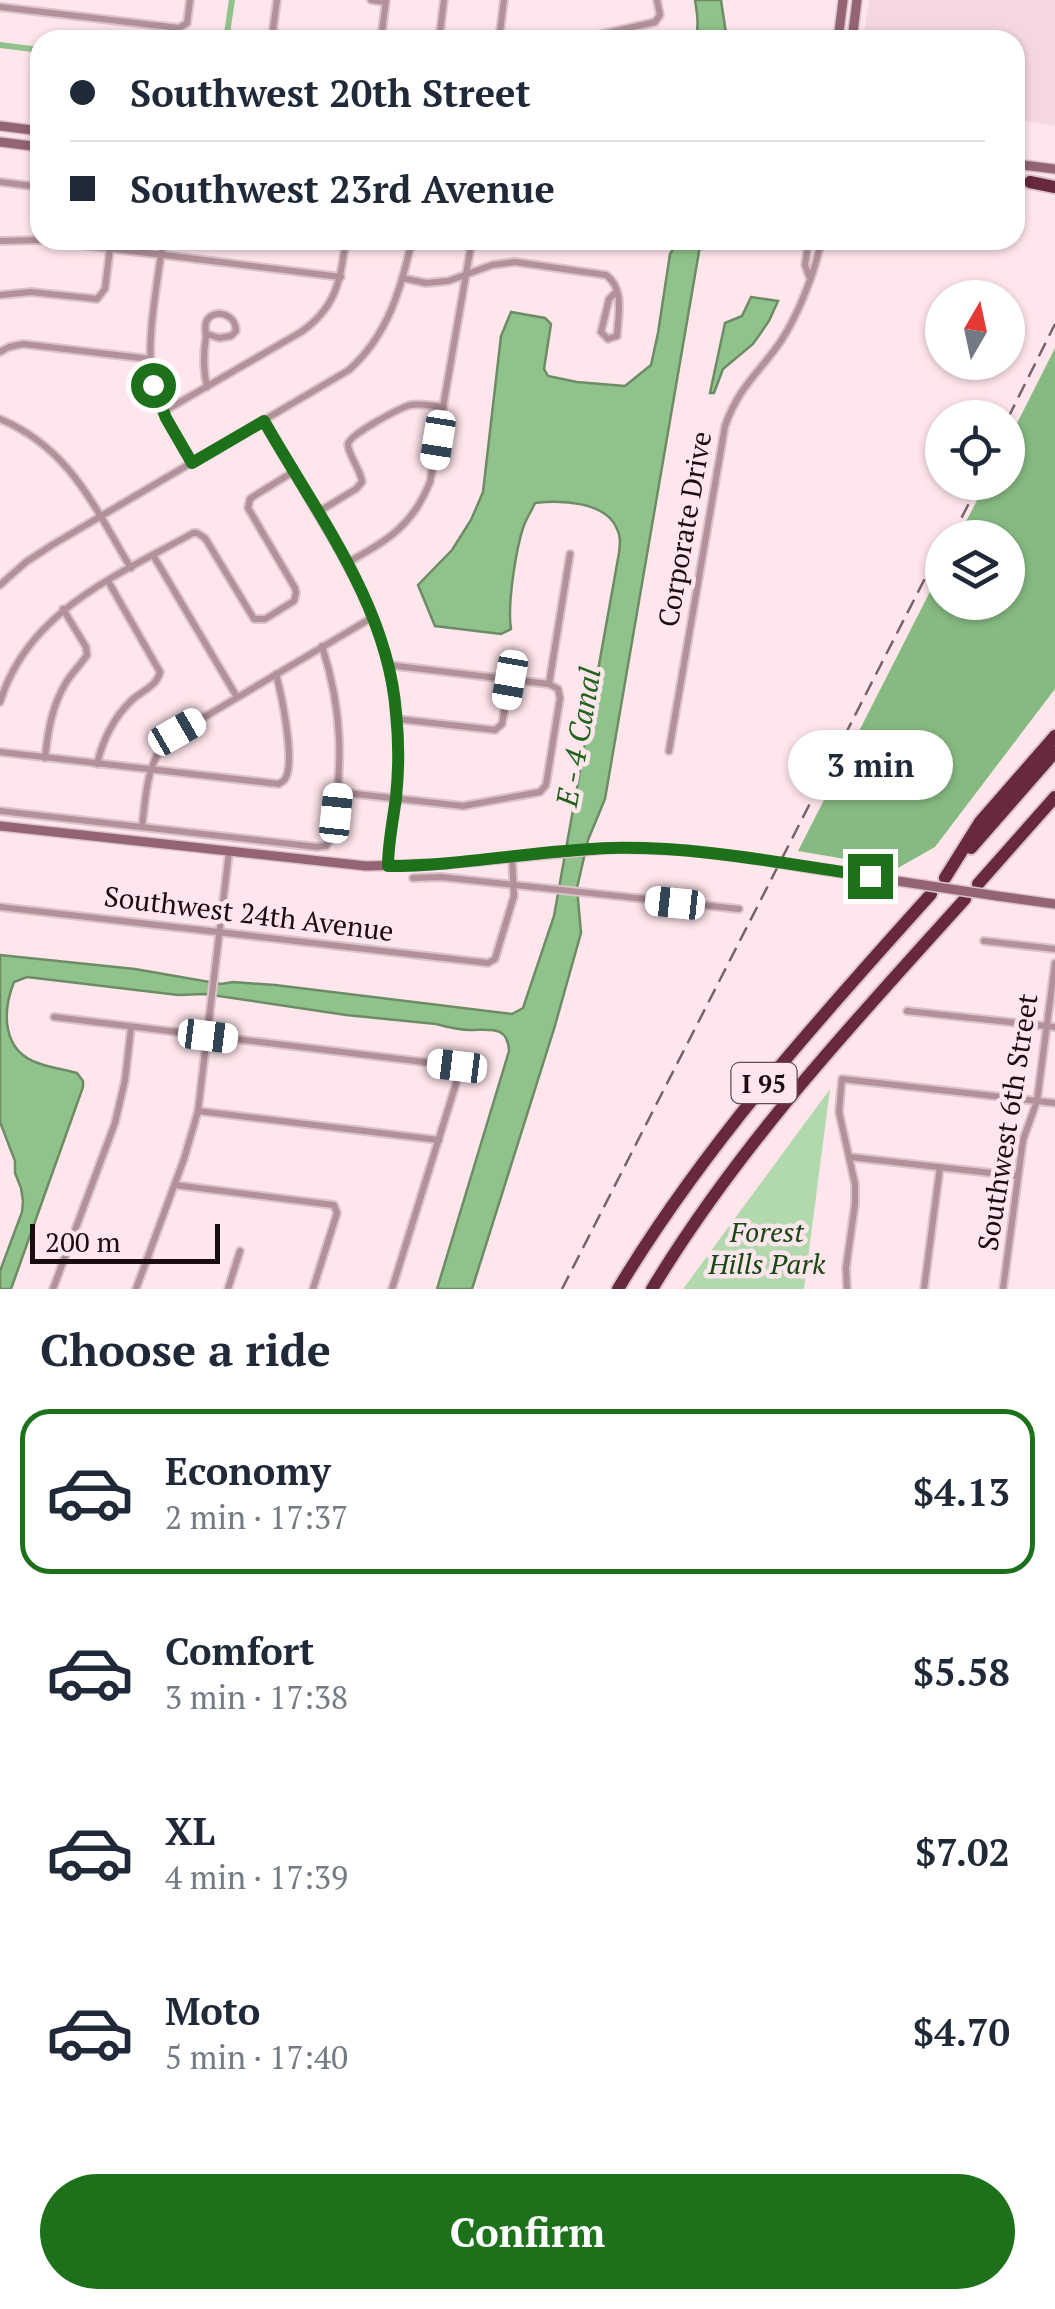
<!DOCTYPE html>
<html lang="en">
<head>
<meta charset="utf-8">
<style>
	body { margin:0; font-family:"PT Serif",serif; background:#f6f6f7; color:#1f2937; height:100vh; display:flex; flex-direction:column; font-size:38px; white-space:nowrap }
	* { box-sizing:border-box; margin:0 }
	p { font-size:32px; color:#747a83 }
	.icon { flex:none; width:55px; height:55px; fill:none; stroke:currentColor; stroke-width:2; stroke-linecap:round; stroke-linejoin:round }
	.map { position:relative; height:1289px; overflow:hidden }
	.side { display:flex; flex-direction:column; background:#fff; flex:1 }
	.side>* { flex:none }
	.banner { position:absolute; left:30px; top:30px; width:995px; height:220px; border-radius:30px; box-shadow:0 2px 8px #0004; display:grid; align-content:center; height:220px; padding:0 40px; background:#fff }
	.needle { width:65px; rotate:9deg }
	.fabs { position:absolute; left:925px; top:280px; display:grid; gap:20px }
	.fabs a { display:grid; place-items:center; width:100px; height:100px; border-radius:50%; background:#fff; box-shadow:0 2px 8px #0004; font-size:50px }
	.scale { position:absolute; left:30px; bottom:25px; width:190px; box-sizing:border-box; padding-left:10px; border:5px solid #1a0c10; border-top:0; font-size:28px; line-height:35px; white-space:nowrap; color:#1a0c10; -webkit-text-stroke:8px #ffe6ec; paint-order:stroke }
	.end { position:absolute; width:45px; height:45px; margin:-22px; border:12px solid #1d711a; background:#fff; box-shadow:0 0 0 5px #fff }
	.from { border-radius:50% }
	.bubble { position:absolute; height:70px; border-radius:35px; background:#fff; box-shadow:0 2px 8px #0004; font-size:32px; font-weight:700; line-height:70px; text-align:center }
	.car { position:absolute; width:30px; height:60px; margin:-30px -15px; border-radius:12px; box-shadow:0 0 8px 2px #0007; background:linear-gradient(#fff 24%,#345 0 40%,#fff 0 76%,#345 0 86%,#fff 0) }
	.banner b { display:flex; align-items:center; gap:35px; height:95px; font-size:38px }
	.banner b+b { border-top:2px solid #e0e1e3 }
	.banner i { width:25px; height:25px; background:#1f2937 }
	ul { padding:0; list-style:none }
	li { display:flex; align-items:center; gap:30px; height:165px; margin:0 20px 15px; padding:0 20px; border:5px solid transparent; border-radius:30px }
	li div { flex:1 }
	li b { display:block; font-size:38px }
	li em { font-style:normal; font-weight:700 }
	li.active { border-color:#1d711a }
	li>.icon { width:90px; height:90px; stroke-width:1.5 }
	h2 { padding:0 40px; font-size:45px; line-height:120px }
	.primary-button { display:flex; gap:20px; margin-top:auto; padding:20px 40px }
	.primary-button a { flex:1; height:115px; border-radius:60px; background:#1d711a; color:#fff; font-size:40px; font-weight:700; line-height:115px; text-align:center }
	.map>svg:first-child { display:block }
</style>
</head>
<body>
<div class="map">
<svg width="1055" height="1289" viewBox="0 0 1055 1289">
	<rect width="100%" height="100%" fill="#ffe6ec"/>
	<path fill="#f5d7df" d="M869 0H1055V126L1015 119V40H863Z"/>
	<path fill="#b1d9ad" d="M830 1089 804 1289H683Z"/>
	<path fill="#87ba82" d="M1055 348V689L935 847 898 868 798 851 942 568V602H1008V538L958 537 986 483 1008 482V441Z"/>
	<g fill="#90c38b" stroke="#6d8c66" stroke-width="2.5">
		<path d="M695 0H721L727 40H694C700 28 697 13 695 0Z"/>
		<path d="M679 240H701L605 799 588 840 577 888 581 933 554 1029 472 1289H437L509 1051C508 1025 490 1030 470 1030 459 1030 447 1027 436 1024L346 1015 205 994 178 995 27 977 14 982C2 1012 2 1051 38 1063 51 1068 64 1069 77 1073L83 1081V1087L11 1289H0V1271L22 1212 23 1201 21 1188 15 1173V1161L0 1122V955L135 969 221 984 233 982 275 985 512 1014 523 1008 554 916 619 553C620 544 621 536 617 529 606 501 560 500 535 503 532 510 527 518 524 525 516 548 507 605 511 629L501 634 435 626 418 585 452 550 471 520 483 492 501 336 511 312 545 318 551 324 544 369 548 376 577 382 625 386 651 365 658 333 670 254Z"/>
		<path d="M751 297 778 301 769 321 753 344 723 369 714 393H710L725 323 742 316Z"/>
	</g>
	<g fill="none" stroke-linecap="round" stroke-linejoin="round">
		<g stroke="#90c38b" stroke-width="6">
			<path d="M226 40 232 0"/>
			<path d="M0 45 40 50"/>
		</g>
		<defs>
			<g id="street">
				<path d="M277 0 273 29 279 40"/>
				<path d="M371 0 385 2"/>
				<path d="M0 7 179 28 187 23 190 0"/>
				<path d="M381 40 386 0"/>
				<path d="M439 40 444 0"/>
				<path d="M499 40 504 0"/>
				<path d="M576 40 655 22 660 15 657 0"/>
				<path d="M0 182 40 187"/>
				<path d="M42 240 341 277"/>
				<path d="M163 240C158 283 142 353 156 394 164 419 179 440 192 463"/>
				<path d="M809 240 805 265 809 276"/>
				<path d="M0 241 40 240"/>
				<path d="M402 278 426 283 448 281 492 265 515 262 606 275C625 289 618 315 617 336L608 339 601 332 602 328 609 299 617 291"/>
				<path d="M0 295 31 292 97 299 105 289 111 240"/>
				<path d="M0 352 9 347 23 344 150 359"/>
				<path d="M207 387C203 369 203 355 206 337 206 332 204 326 207 320 215 308 236 314 236 331L231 336 219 338 207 334"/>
				<path d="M163 412 301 332C337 307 340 280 346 240"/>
				<path d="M0 419C70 448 94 507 131 568"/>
				<path d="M264 421C281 450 297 479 314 508 360 585 393 644 398 736 400 780 389 823 389 867"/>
				<path d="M318 512 356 489 362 482C361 470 347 453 348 444 350 434 400 408 410 405 421 403 432 406 443 407"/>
				<path d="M153 555 237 697"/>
				<path d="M347 563C387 540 412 527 430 482L472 240"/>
				<path d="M0 585 26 562 52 545 349 370C388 335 401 289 412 240"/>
				<path d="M388 665 549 684"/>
				<path d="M549 684 570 554"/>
				<path d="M0 702C28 611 116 576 193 533H197L205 538 254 619H265L294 601 296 593 295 588 248 508 250 499 254 496 293 472"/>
				<path d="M397 719 495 730 502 724 510 680"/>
				<path d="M669 751 725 426C739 386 759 373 781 341 798 315 816 270 821 240"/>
				<path d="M0 752 279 784C281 782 284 781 285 779 296 762 281 693 276 674"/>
				<path d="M45 758C48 730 52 705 67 681 73 672 81 664 87 655L86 647 63 609"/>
				<path d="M97 764C103 739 114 717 132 700 143 690 157 686 160 672L108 581"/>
				<path d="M338 792 463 806 540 792 546 785 560 698 558 689 549 684"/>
				<path d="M0 811 317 847 326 846 333 834C342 764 344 715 322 646"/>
				<path d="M142 827C146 795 146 763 169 738L373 617"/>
				<path d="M413 878 441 877 739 909"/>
				<path d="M0 907 488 963 495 959 514 896 512 857"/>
				<path d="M984 941 1055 949"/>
				<path d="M907 1011 1055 1027"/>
				<path d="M54 1017 457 1066 459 1074 392 1289"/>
				<path d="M198 1111 439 1140"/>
				<path d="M850 1157 1018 1176"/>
				<path d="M175 1185 334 1205 337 1213 313 1289"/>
				<path d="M53 1289 115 1123 125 1080 131 1028"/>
				<path d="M136 1289 184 1159 198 1111 229 852"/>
				<path d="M228 1289 240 1251"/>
				<path d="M847 1289 846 1268 855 1204V1184L839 1112 842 1079 1055 1103"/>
				<path d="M924 1289 940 1167"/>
				<path d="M1003 1289 1023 1140 1037 1101 1055 963"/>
			</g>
			<g id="secondary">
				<path d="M838 40 843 0"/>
				<path d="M852 40 857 0"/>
				<path d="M0 126 40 131"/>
				<path d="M0 142 40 147"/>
				<path d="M1015 164 1055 169"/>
				<path d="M0 826 366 866 442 864 613 848 685 850 763 860"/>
				<path d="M804 867 904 882"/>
				<path d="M997 896 1055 904"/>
			</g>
			<g id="highway">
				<path d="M1030 182 1055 187"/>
				<path d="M971 848 1055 752"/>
				<path d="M945 878 980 822 1055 736"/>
				<path d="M978 884 1055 797"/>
				<path d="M618 1289C706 1143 817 1021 931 894"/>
				<path d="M652 1289C739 1145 853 1023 965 899"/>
			</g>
		</defs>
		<use href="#street" stroke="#dac3c9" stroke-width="10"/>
		<use href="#secondary" stroke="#dac3c9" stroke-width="12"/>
		<use href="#highway" stroke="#dac3c9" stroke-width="16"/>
		<use href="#street" stroke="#b3919a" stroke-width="6"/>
		<use href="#secondary" stroke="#946472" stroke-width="9"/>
		<use href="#highway" stroke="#68283e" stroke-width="12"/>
		<g stroke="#776469" stroke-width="2.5" stroke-dasharray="15 8" stroke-linecap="butt">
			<path d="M1008 418 1055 324"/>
			<path d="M951 538 980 482"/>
			<path d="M562 1289 942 545"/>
		</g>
		<defs>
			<g id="secondary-bridge">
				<path d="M763 860 804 867"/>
				<path d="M904 882 997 896"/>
			</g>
		</defs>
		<use href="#secondary-bridge" stroke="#dac3c9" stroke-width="12" stroke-linecap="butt"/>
		<use href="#secondary-bridge" stroke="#946472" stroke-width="9"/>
	</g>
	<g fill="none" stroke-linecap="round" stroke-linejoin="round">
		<path stroke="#1d711a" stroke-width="12" d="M153 385 166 418 192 463 264 421C316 513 388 605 396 713 399 741 399 769 396 798 393 820 388 844 388 866 463 866 536 850 611 848 698 846 785 864 870 876"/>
	</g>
	<g text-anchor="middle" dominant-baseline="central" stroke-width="9" stroke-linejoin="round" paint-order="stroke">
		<rect fill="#ffe6ec" stroke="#5f4d52" stroke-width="2.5" x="731.5" y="1063" width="65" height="40" rx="8"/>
		<g font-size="25" font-weight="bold" fill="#1a0c10">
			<text x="764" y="1083">I 95</text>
		</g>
		<g font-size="28" fill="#1a0c10" stroke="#ffe6ec">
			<text transform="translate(684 529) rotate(-80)">Corporate Drive</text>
			<text transform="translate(249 913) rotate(7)">Southwest 24th Avenue</text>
			<text transform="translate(1007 1122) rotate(-81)">Southwest 6th Street</text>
		</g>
		<g font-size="28" font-style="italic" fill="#164913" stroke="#ffe6ec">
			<text x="767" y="1231">Forest<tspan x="767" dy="32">Hills Park</tspan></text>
		</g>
		<g font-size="30" font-style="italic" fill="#1f631c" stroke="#ffe6ec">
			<text transform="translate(578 737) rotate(-80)">E - 4 Canal</text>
		</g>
	</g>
</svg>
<div class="fabs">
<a><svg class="needle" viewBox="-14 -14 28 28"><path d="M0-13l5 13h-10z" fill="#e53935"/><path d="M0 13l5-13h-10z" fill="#747a83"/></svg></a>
<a><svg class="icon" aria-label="locate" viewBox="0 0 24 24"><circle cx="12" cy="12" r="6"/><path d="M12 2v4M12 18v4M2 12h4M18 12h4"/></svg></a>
<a><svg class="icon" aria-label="layers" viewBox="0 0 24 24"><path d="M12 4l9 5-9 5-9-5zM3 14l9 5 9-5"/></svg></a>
</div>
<div class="scale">200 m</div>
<i class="end from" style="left:153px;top:385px"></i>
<i class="end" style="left:870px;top:876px"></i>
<div class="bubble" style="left:788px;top:730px;width:165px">3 min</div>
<i class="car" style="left:438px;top:440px;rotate:189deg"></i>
<i class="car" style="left:510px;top:680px;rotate:190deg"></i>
<i class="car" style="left:177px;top:732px;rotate:60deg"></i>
<i class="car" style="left:336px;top:813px;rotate:6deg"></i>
<i class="car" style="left:675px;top:903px;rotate:276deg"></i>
<i class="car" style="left:208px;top:1036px;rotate:97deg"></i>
<i class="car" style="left:457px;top:1066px;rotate:277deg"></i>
<div class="banner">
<b><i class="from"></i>Southwest 20th Street</b>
<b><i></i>Southwest 23rd Avenue</b>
</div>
</div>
<section class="side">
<h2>Choose a ride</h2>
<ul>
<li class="active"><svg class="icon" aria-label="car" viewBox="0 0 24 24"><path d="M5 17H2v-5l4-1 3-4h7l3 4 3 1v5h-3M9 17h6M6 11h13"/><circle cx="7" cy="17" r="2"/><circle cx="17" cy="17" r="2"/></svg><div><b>Economy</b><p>2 min · 17:37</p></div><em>$4.13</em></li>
<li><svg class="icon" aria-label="car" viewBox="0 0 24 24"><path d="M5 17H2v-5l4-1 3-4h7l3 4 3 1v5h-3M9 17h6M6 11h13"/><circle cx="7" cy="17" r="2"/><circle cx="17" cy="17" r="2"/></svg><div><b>Comfort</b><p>3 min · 17:38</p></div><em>$5.58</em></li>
<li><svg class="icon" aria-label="car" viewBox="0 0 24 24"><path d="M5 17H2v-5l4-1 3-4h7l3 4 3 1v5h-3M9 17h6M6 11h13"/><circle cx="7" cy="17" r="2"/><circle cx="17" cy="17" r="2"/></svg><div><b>XL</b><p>4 min · 17:39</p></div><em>$7.02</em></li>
<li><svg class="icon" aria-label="car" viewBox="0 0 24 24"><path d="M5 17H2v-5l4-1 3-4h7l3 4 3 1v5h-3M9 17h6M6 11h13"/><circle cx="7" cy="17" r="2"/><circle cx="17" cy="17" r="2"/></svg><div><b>Moto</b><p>5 min · 17:40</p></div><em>$4.70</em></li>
</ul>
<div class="primary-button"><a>Confirm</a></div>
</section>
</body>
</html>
